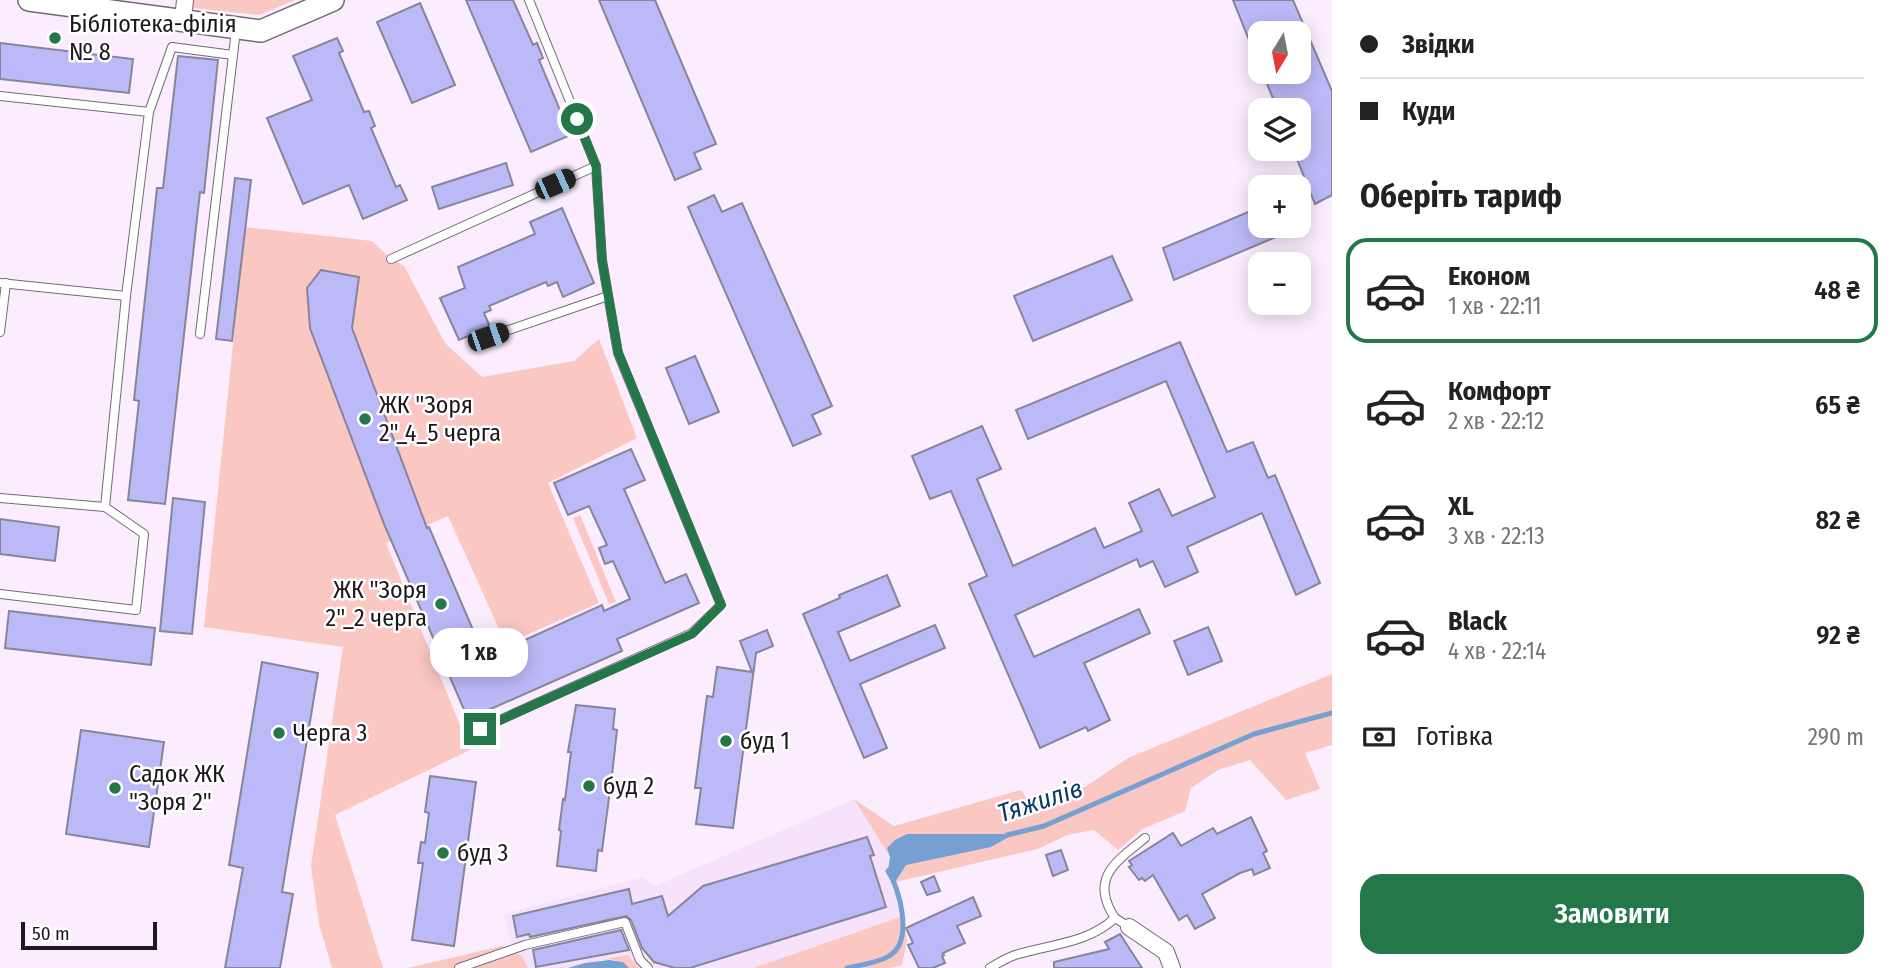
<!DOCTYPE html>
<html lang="uk">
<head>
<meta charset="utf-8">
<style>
	body { margin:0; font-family:"Fira Sans Condensed",sans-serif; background:#f2f2f2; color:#222; height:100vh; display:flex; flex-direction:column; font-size:26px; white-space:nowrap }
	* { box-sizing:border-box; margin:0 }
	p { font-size:23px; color:#767676 }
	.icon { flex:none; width:38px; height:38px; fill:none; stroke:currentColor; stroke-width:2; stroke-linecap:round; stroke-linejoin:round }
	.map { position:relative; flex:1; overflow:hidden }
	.sheet { display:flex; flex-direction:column; background:#fff; width:560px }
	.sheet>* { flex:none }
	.top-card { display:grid; align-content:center; height:154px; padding:0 28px; background:#fff }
	.needle { width:46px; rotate:190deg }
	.fabs { position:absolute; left:1248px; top:21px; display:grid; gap:14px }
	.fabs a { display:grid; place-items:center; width:63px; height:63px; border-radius:14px; background:#fff; box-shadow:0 4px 18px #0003; font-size:35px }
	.scale { position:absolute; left:21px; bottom:18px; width:136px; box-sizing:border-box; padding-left:7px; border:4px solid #1d181e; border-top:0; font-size:19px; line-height:24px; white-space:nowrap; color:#1d181e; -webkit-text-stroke:5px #fff; paint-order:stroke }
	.end { position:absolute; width:32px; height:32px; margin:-16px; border:9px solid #247749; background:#fff; box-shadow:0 0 0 4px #fff }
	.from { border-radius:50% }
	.bubble { position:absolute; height:49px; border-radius:21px; background:#fff; box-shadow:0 4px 18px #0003; font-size:23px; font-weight:600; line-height:49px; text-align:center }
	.car { position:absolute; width:21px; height:42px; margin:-21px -10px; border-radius:9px; box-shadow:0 0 5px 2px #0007; background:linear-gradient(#222 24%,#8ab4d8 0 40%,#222 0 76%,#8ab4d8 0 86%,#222 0) }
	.top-card b { display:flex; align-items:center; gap:24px; height:66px; font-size:26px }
	.top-card b+b { border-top:2px solid #e0e0e0 }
	.top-card i { width:18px; height:18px; background:#222 }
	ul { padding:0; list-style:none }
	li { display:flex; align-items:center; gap:21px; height:105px; margin:0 14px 10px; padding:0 14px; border:4px solid transparent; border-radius:21px }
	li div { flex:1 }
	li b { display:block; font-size:26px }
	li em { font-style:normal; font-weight:600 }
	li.selected { border-color:#247749 }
	li>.icon { width:63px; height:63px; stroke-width:1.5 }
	h2 { padding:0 28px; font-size:32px; line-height:84px }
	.pay { display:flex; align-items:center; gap:18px; height:77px; padding:0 28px; font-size:26px }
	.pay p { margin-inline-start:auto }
	.action { display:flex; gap:14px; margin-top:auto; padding:14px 28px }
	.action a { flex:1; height:80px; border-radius:21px; background:#247749; color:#fff; font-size:28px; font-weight:600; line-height:80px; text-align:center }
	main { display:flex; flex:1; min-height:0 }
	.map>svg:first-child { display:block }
</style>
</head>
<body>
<main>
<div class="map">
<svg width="1332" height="968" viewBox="0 0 1332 968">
	<rect width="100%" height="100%" fill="#fbedfe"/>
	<path fill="#f6e3fb" d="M854 799 890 857 888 871 895 882 903 916 753 968H639L627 955 563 968H528L522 956 514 952 503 914 643 877 655 886Z"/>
	<g fill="#fac7c2">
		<path d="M193 0H295L259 15 193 8Z"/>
		<path d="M245 227 372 241 391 259 404 266 445 343 482 377 574 361 599 339 637 438 548 483 599 603 506 644 448 516 386 543 470 750 335 815 383 968H332L319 924 311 866 343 647 204 627Z"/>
		<path d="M580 515 616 602 609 604 573 518Z"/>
		<path d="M1332 674V745L1305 753 1320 789 1286 800 1250 760 1218 770 1191 788 1185 811 1143 829 1118 850 1094 830 1067 835 1038 849 895 882 888 871 890 857 854 799 894 826 1021 790 1028 800 1085 787 1128 758Z"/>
		<path d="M903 916 907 941 902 965 890 968H753Z"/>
		<path d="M502 946 522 956 528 968H408Z"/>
		<path d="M628 955 639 968H629C611 949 579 968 557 968Z"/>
	</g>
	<g fill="#76a0d2">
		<path d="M907 834H1014L991 847 906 865 895 882 888 871 890 857 887 848 895 840Z"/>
		<path d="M609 960 623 962 629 968H568L585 963Z"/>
	</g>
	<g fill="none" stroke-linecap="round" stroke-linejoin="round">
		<g stroke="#76a0d2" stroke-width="5">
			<path d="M1007 835 1044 826 1254 734 1332 713"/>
			<path d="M847 968C860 965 878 963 889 956 914 942 900 889 888 871L893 866"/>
		</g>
	</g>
	<g fill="#bcb9f8" stroke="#868698" stroke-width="2">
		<path d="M466 0H513L533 45 537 43 543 58 539 60 564 120 568 118 575 133 531 152Z"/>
		<path d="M599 0H655L716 144 694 153 701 169 675 180Z"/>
		<path d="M1233 0H1293L1332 91V195L1315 204 1293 149H1298V110H1278L1262 72H1298V33H1260L1259 65Z"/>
		<path d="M420 3 455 85 412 103 377 22Z"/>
		<path d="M337 38 343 51 339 53 364 112 369 111 375 126 371 128 396 187 400 185 407 200 363 219 349 185 303 204 267 118 312 100 293 56Z"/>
		<path d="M0 43 133 59 129 93 0 79Z"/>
		<path d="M178 56 218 60 204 193 200 192 165 504 128 500 139 401 134 400 157 188H163Z"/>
		<path d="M506 163 513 185 439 209 432 187Z"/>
		<path d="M235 178 251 180 232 341 216 339Z"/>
		<path d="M714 195 722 212 742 203 832 406 812 415 821 434 793 446 688 207Z"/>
		<path d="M1260 207V226H1302L1174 280 1163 248Z"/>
		<path d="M562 208 594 283 563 297 557 282 548 286 546 282 489 306 491 310 484 313 490 327 459 340 440 298 465 288 458 267 535 234 530 222Z"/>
		<path d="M1112 256 1132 300 1033 341 1014 296Z"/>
		<path d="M321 270 359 277 352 328 427 528 429 527 485 658 602 605 604 611 630 599 613 561 605 564 599 548 607 545 589 506 568 515 554 483 631 449 645 480 624 489 665 583 686 574 699 603 617 639 622 651 468 719 384 524 310 328 307 288Z"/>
		<path d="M1180 342 1227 452 1253 442 1268 478 1275 475 1320 583 1296 595 1262 513 1187 547 1198 572 1165 587 1153 561 1140 567 1137 559 1015 615 1034 657 1139 609 1150 633 1084 663 1110 720 1088 731 1086 727 1040 748 969 584 987 576 951 491 930 499 912 456 982 426 1001 469 977 479 1013 566 1095 528 1104 548 1142 531 1129 503 1159 489 1172 516 1215 497 1166 381 1028 439 1016 410Z"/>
		<path d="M695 356 719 412 689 424 666 368Z"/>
		<path d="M173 498 205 502 192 634 160 631Z"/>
		<path d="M0 519 59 527 55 561 0 554Z"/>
		<path d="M887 575 900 606 838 632 850 661 935 625 945 648 860 684 887 748 864 758 803 614 840 598 839 595Z"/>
		<path d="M9 611 155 628 151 665 5 648Z"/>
		<path d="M1208 627 1222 661 1188 675 1174 641Z"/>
		<path d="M767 630 773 646 756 653 733 828 696 824 701 788H695L707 696 713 697 717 667 752 672 740 641Z"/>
		<path d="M262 662 318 673 282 892 293 894 280 968H225L243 868 229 865Z"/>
		<path d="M576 705 615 709 613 729 617 730 612 775 602 851 598 850 596 871 557 866 561 831 559 830 563 799 565 800 571 752H568Z"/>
		<path d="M81 730 164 742 149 847 66 834Z"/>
		<path d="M430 776 476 782 454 946 412 940 423 863H418L421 842 425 843 429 813 425 812Z"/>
		<path d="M1251 817 1267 851 1263 853 1270 868 1254 875 1252 869 1240 873 1202 894 1215 918 1195 929 1187 915 1179 920 1153 875 1145 881 1142 878 1139 880 1129 867 1132 865 1129 861 1173 833 1181 846 1213 828 1217 834Z"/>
		<path d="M867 837 874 855 870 856 886 907 690 968H675L654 962 642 948 631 920 626 916 530 937 529 934 517 937 513 916 629 889 632 904 662 896 668 916 703 886Z"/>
		<path d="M1061 850 1068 870 1053 876 1046 855Z"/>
		<path d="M934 876 940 891 927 895 921 882Z"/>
		<path d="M973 897 981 916 957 926 965 943 943 953 944 955 942 956 945 963 933 968H919L908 945 913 943 906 928Z"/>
		<path d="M621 930 629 950 536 967 533 950Z"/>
		<path d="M1120 934 1142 968H1054V962L1109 949 1105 942Z"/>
	</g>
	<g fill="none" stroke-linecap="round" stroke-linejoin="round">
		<defs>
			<g id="lane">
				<path d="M0 96 149 112 126 296 105 507 144 534 136 610 0 594"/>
				<path d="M149 112 172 47 233 55"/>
				<path d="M391 259 596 166"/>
				<path d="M0 283 126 296"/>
				<path d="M0 332 6 283"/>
				<path d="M200 334 236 30"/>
				<path d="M488 337 608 296"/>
				<path d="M0 498 105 507"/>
				<path d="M480 729 692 633 721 605 618 353 602 260 596 166 529 0"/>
				<path d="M1115 918C1089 879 1115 862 1145 838"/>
				<path d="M459 968 525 945 625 922 640 960 648 968"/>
				<path d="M990 968C998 963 1007 958 1015 955 1050 944 1087 944 1115 918L1129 927"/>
			</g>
			<g id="street">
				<path d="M183 20 185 0"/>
				<path d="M1129 927 1166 952 1172 968"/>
			</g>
			<path id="secondary" d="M29 0 261 31 333 0"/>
		</defs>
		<use href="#lane" stroke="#746877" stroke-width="10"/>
		<use href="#street" stroke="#746877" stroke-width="18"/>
		<use href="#secondary" stroke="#746877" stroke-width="24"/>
		<use href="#lane" stroke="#fff" stroke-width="8"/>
		<use href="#street" stroke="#fff" stroke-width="16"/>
		<use href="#secondary" stroke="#fff" stroke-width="21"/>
	</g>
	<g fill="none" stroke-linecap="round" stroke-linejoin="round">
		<path stroke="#247749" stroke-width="9" d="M480 729 692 634 721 605 618 352 602 260 596 166 577 119"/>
	</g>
	<g fill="#247749" stroke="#fff" stroke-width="2.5">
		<circle cx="55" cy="38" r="7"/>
		<circle cx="365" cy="419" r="7"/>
		<circle cx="441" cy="604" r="7"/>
		<circle cx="279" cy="733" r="7"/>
		<circle cx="726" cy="741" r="7"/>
		<circle cx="589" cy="786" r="7"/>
		<circle cx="115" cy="788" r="7"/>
		<circle cx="443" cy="853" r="7"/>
	</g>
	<g text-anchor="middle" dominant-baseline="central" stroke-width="5" stroke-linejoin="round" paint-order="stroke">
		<g font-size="24" fill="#1d181e" stroke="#fff" text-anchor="start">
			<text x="69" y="24">Бібліотека-філія<tspan x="69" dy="28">№ 8</tspan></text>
			<text x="379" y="405">ЖК "Зоря<tspan x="379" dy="28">2"_4_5 черга</tspan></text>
			<text x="427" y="590" text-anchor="end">ЖК "Зоря<tspan x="427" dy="28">2"_2 черга</tspan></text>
			<text x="293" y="733">Черга 3</text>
			<text x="740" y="741">буд 1</text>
			<text x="129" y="774">Садок ЖК<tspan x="129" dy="28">"Зоря 2"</tspan></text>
			<text x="603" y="786">буд 2</text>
			<text x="457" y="853">буд 3</text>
		</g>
		<g font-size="26" font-style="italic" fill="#0b3867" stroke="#fff">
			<text transform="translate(1040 801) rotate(-18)">Тяжилів</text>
		</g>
	</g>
</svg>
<div class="fabs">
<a><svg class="needle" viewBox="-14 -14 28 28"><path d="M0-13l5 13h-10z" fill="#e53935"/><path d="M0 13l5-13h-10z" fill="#767676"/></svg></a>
<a><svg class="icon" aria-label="layers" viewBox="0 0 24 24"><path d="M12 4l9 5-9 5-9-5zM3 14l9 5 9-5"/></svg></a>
<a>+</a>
<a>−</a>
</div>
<div class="scale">50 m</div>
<i class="end from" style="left:577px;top:119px"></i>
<i class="end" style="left:480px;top:729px"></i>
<div class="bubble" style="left:430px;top:628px;width:98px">1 хв</div>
<i class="car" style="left:555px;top:184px;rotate:66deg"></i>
<i class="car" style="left:488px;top:337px;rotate:71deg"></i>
</div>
<section class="sheet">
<div class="top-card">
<b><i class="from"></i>Звідки</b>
<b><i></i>Куди</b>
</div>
<h2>Оберіть тариф</h2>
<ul>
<li class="selected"><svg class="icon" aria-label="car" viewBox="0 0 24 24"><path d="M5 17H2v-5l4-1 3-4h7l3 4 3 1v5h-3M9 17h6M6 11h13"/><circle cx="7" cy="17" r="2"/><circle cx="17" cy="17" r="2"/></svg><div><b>Економ</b><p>1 хв · 22:11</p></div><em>48 ₴</em></li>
<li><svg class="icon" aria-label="car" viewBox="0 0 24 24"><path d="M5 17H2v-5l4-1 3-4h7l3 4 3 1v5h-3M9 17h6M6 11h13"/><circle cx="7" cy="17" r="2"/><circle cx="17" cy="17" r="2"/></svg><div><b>Комфорт</b><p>2 хв · 22:12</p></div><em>65 ₴</em></li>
<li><svg class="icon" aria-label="car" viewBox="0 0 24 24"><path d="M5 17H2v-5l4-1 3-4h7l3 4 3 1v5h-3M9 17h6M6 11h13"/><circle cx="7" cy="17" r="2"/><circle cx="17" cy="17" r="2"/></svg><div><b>XL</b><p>3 хв · 22:13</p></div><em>82 ₴</em></li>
<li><svg class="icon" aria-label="car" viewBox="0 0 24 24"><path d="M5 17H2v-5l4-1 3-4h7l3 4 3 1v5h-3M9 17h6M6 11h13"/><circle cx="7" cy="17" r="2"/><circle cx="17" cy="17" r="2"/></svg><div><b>Black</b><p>4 хв · 22:14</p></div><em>92 ₴</em></li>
</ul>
<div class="pay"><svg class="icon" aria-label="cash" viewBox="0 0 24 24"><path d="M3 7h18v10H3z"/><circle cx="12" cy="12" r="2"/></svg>Готівка<p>290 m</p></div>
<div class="action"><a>Замовити</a></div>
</section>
</main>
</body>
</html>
